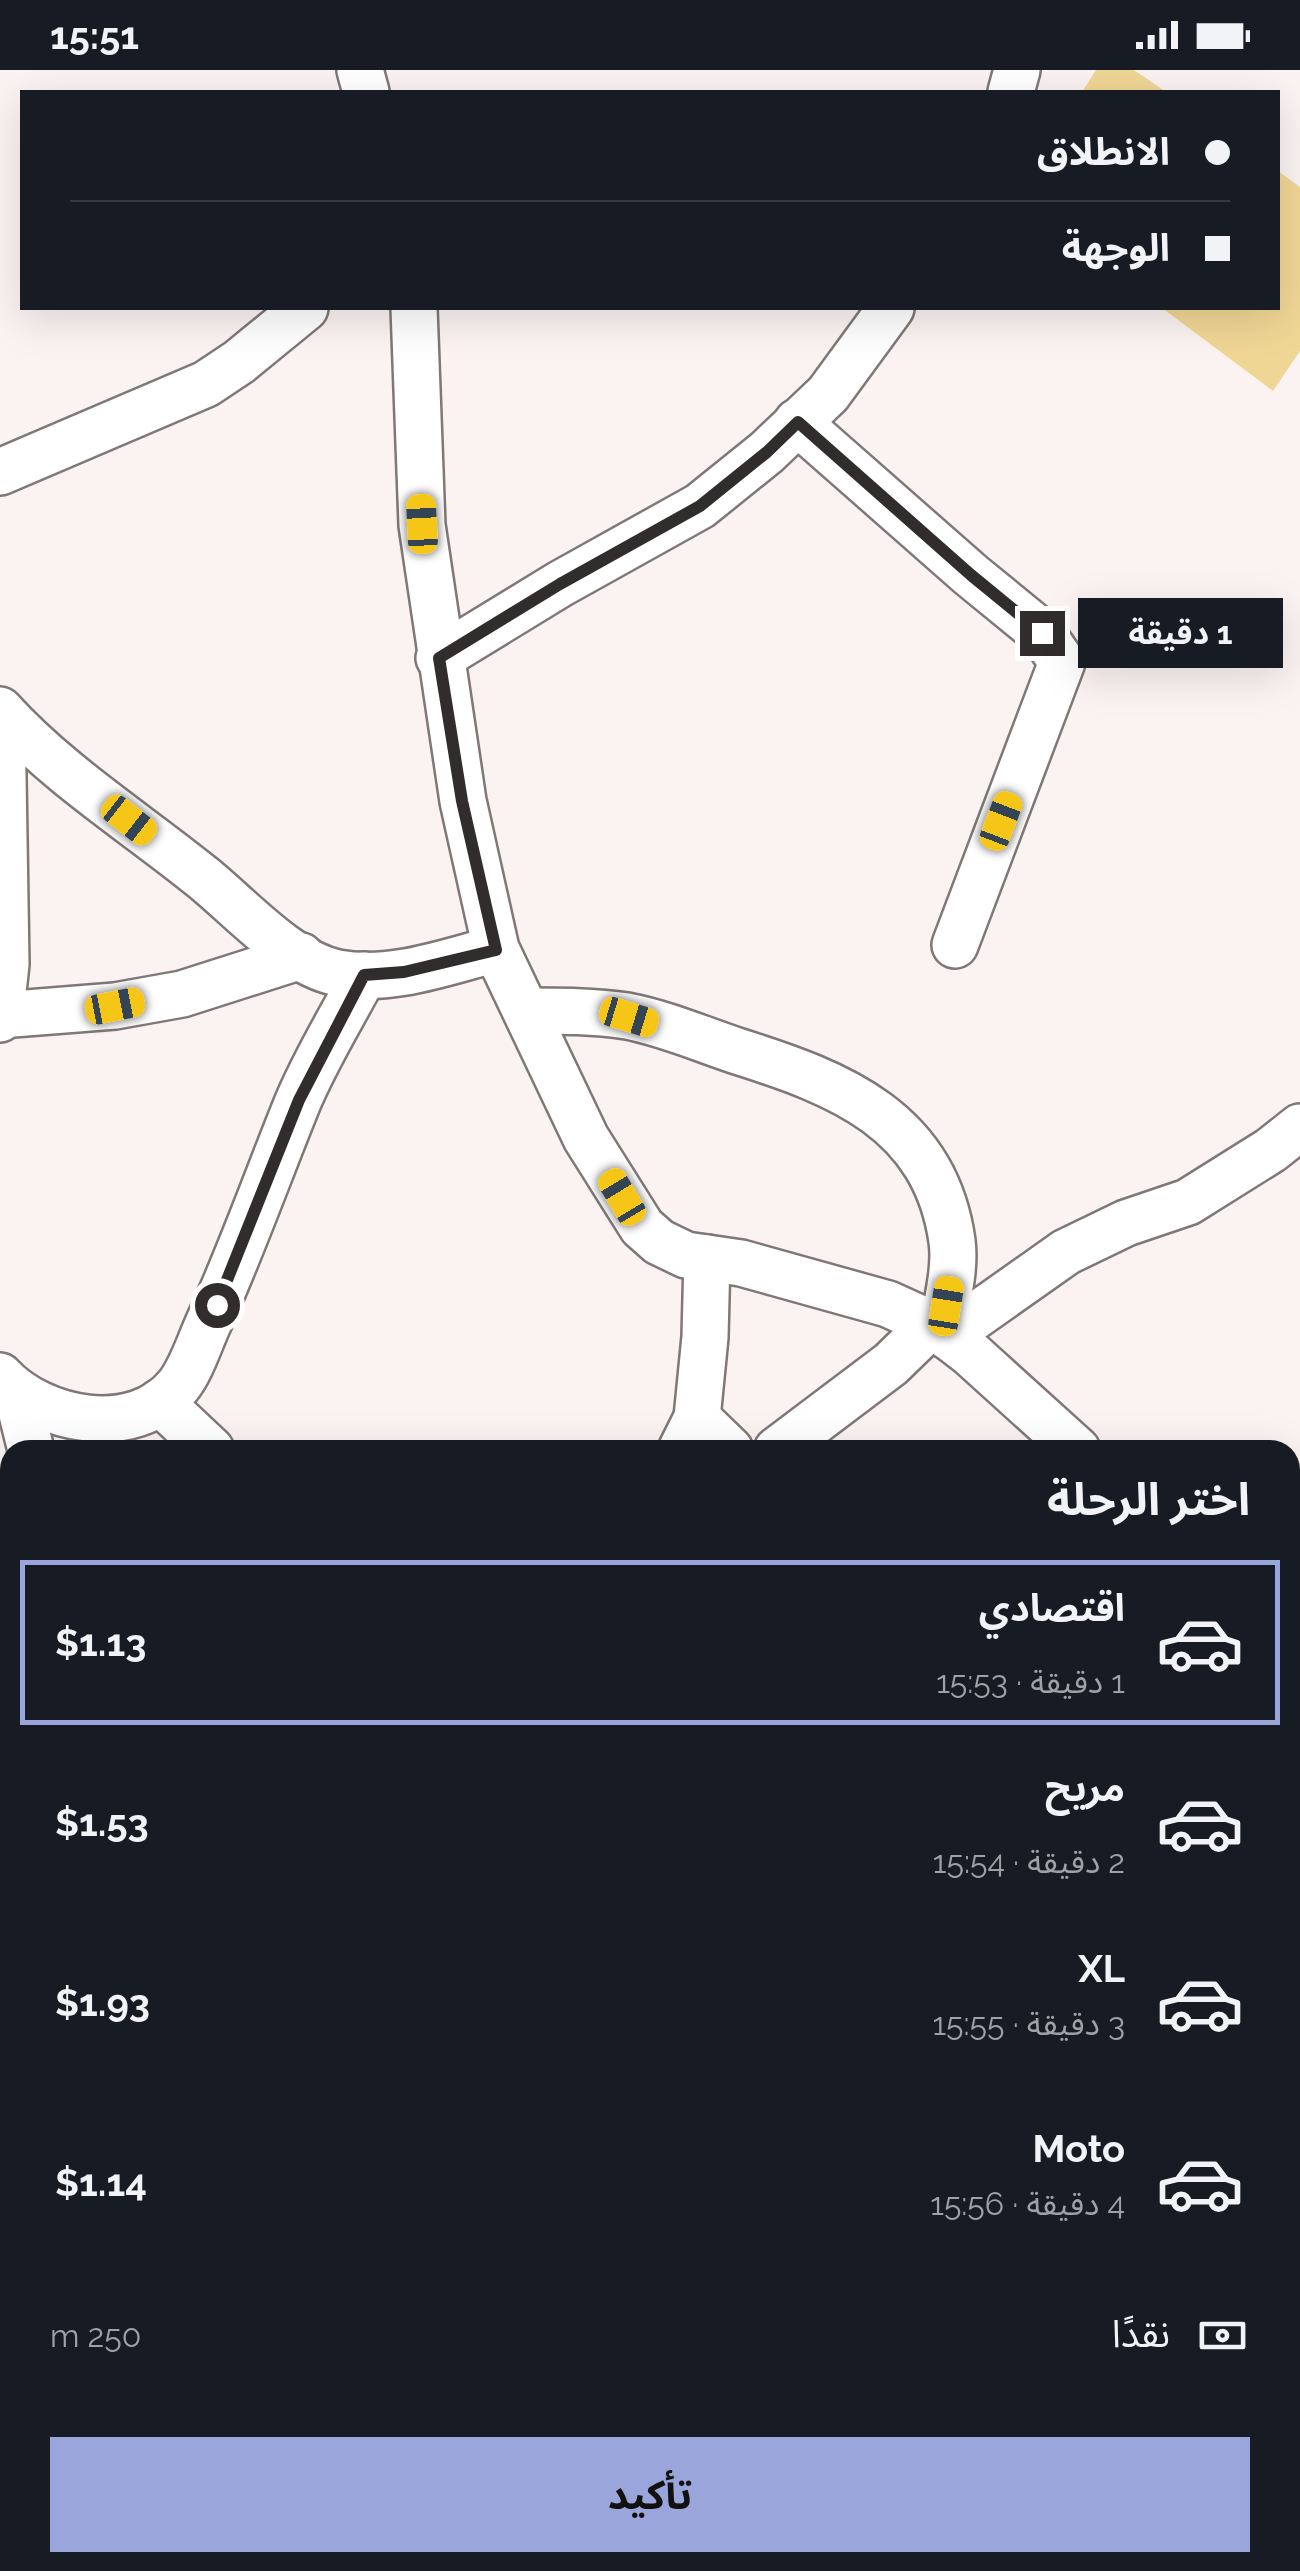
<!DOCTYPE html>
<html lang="ar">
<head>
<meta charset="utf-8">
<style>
	body { margin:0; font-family:Raleway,"Noto Sans Arabic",sans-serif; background:#20242c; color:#f1f3f6; direction:rtl; height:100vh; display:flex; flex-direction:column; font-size:38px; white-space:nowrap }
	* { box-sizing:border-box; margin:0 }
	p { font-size:32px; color:#9ea1a6 }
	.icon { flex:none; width:55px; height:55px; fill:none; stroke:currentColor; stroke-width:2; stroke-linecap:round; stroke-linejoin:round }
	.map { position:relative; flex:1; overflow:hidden; direction:ltr }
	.side { position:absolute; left:0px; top:1370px; width:1300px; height:1132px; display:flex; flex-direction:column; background:#171b24; border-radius:30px 30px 0 0; box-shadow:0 10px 40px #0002; direction:rtl }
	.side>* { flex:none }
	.guide { position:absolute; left:20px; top:20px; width:1260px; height:220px; border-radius:0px; box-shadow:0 10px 40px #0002; direction:rtl; display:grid; align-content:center; height:220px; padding:0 50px; background:#171b24 }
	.end { position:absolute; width:45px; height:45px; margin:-22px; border:12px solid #302d2c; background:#fff; box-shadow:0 0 0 5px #fff }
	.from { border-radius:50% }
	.bubble { position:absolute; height:70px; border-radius:0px; background:#171b24; box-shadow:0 10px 40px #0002; font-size:32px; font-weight:700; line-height:70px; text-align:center; direction:rtl }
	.car { position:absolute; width:30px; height:60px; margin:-30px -15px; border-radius:12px; box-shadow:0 0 8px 2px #0007; background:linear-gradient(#f5c518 24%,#345 0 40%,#f5c518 0 76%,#345 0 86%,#f5c518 0) }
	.guide b { display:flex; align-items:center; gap:35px; height:95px; font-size:38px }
	.guide b+b { border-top:2px solid #363941 }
	.guide i { width:25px; height:25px; background:#f1f3f6 }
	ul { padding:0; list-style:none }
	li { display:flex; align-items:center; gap:30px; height:165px; margin:0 20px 15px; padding:0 30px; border:5px solid transparent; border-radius:0px }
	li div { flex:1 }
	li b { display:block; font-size:38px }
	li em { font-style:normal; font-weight:700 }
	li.active { border-color:#9aa6db }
	li>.icon { width:90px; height:90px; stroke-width:1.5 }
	h2 { padding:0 50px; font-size:45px; line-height:120px }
	.pay { display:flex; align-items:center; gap:25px; height:110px; padding:0 50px; font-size:38px }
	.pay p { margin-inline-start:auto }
	.cta { display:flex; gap:20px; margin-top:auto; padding:20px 50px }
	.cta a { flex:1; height:115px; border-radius:0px; background:#9aa6db; color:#111; font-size:40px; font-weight:700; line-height:115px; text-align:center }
	.status { display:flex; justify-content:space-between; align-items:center; height:70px; padding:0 50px; background:#171b24; direction:ltr }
	.status svg { height:28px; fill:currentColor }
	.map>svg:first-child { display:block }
</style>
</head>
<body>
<div class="status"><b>15:51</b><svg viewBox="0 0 49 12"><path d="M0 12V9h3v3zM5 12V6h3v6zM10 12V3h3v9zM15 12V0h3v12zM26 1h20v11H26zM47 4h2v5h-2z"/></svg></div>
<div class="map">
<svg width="1300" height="2501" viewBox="0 0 1300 2501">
	<rect width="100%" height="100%" fill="#faf3f1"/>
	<g fill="#f0d695">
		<path d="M1096 0H1134L1166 22H1082Z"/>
		<path d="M1278 101 1300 117V281L1273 321 1162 238H1278Z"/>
	</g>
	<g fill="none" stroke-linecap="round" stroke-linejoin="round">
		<defs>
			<g id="minor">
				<path d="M360 0 366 22"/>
				<path d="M1011 22 1017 0"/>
				<path d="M414 238 422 455 463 731 496 879 586 1068 642 1157 659 1172 686 1185 741 1193 888 1234 932 1254 971 1284 1077 1380"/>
				<path d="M797 352 971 505 1042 563 1062 592 955 875"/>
				<path d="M0 402 206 314 239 292 305 238"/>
				<path d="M439 588 560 514 700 436 767 382 828 324 891 238"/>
				<path d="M0 640C58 704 134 752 201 806 240 837 288 893 338 903 390 913 446 892 496 879"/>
				<path d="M527 941C561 941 594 941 627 946 664 953 701 969 737 981 839 1013 935 1050 952 1171 956 1200 946 1234 942 1262"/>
				<path d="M0 945 115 936 182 924 301 886"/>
				<path d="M0 949 6 894 2 643"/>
				<path d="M947 1266 1066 1182 1126 1153 1188 1132 1271 1080 1300 1057"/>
				<path d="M0 1306C41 1351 134 1370 178 1316 191 1300 199 1274 208 1254 241 1182 267 1108 297 1034 315 990 342 947 364 905"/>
				<path d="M17 1324 31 1380"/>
				<path d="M160 1332 211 1380"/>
				<path d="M697 1348 705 1267 707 1188"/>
				<path d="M681 1380 697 1348 730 1380"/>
				<path d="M777 1380 891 1294 932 1254"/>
				<path d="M1290 1509 1300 1513"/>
				<path d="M1290 1810 1300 1802"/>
				<path d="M0 1863 10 1859"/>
			</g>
		</defs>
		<use href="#minor" stroke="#7f7877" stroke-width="50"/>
		<g stroke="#9e9998" stroke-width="6" stroke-dasharray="5 8" stroke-linecap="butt">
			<path d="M1290 2203 1300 2211"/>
			<path d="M1290 2441 1291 2501"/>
			<path d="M750 2501V2492"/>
		</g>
		<use href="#minor" stroke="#fff" stroke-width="45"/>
	</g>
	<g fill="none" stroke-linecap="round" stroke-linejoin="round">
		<path stroke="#302d2c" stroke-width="12" d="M217 1235 299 1030 364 905 404 902 496 880 462 731 439 588 560 514 700 436 767 382 798 352 971 505 1042 563"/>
	</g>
</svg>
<i class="end from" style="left:217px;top:1235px"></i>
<i class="end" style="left:1042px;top:563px"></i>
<div class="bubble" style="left:1078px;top:528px;width:205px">1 دقيقة</div>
<i class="car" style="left:422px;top:454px;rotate:357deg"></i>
<i class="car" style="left:129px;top:750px;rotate:128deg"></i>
<i class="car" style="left:1001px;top:751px;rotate:21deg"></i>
<i class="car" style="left:115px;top:936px;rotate:79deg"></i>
<i class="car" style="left:629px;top:947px;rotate:107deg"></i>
<i class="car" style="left:622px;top:1127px;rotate:329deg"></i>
<i class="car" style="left:946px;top:1236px;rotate:9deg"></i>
<div class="guide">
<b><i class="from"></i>الانطلاق</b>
<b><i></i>الوجهة</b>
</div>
<section class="side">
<h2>اختر الرحلة</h2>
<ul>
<li class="active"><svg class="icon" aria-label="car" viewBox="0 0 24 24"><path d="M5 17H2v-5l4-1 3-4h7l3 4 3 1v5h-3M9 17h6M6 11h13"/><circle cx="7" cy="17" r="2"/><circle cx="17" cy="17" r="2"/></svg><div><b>اقتصادي</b><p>1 دقيقة · 15:53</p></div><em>$1.13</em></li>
<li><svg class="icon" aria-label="car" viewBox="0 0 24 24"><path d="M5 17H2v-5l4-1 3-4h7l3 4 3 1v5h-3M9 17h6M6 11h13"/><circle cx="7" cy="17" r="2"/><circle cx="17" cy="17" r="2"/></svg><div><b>مريح</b><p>2 دقيقة · 15:54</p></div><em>$1.53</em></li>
<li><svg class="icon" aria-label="car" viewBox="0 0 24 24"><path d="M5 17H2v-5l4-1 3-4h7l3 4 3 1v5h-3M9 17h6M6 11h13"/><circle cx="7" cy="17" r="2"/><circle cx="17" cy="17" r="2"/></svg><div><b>XL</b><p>3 دقيقة · 15:55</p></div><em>$1.93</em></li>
<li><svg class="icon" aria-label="car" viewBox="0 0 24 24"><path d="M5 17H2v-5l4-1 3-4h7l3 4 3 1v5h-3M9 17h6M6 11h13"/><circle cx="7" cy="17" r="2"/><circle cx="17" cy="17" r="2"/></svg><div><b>Moto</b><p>4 دقيقة · 15:56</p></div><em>$1.14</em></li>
</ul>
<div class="pay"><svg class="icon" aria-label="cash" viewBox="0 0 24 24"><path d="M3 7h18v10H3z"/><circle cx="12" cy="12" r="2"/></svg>نقدًا<p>250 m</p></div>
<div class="cta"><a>تأكيد</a></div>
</section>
</div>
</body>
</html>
